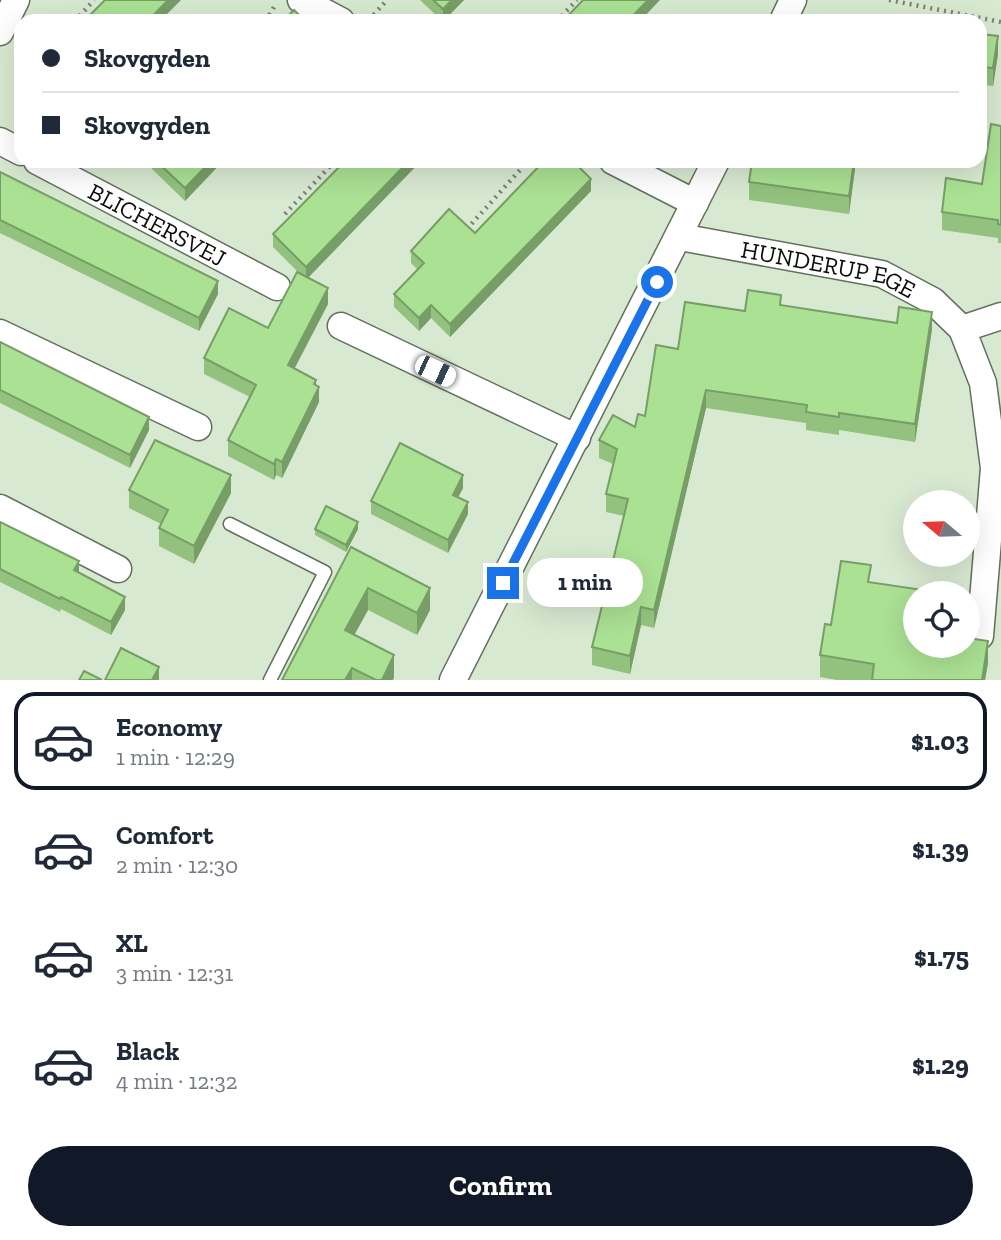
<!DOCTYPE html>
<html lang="en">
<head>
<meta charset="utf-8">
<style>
	body { margin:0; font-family:"Zilla Slab",serif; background:#f2f2f3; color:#1f2937; height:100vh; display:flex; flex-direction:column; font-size:26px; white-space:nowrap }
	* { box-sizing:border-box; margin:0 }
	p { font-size:23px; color:#747a83 }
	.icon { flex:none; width:38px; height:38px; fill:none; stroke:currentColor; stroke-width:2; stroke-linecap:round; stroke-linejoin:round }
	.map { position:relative; height:680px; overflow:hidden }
	.panel { display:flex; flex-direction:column; background:#fff; flex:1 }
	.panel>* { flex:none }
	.guide { position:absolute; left:14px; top:14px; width:973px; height:154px; border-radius:21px; box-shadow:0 7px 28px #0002; display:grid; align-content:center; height:154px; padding:0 28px; background:#fff }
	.needle { width:46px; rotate:289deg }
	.tools { position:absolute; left:903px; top:490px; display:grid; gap:14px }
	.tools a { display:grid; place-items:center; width:77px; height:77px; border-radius:50%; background:#fff; box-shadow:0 7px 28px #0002; font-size:35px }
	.end { position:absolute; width:32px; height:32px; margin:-16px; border:9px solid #1a73e8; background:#fff; box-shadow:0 0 0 4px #fff }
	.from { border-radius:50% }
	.bubble { position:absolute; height:49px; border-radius:24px; background:#fff; box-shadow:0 7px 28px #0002; font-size:23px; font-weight:800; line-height:49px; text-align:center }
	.car { position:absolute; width:21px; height:42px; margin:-21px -10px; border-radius:9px; box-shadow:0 0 5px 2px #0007; background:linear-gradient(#fff 24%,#345 0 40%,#fff 0 76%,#345 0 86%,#fff 0) }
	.guide b { display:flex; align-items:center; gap:24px; height:66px; font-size:26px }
	.guide b+b { border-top:2px solid #e0e1e3 }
	.guide i { width:18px; height:18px; background:#1f2937 }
	ul { padding:12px 0 0; list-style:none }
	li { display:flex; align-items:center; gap:21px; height:98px; margin:0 14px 10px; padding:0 14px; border:4px solid transparent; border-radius:21px }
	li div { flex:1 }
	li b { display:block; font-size:26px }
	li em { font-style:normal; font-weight:800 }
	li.current { border-color:#111827 }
	li>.icon { width:63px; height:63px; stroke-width:1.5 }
	.button { display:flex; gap:14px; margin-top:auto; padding:14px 28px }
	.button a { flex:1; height:80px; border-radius:42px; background:#111827; color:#fff; font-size:28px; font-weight:800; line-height:80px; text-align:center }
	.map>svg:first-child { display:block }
</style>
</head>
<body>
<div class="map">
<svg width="1001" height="680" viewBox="0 0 1001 680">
	<rect width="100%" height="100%" fill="#d8e9d1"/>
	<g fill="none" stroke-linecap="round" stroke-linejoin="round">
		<defs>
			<path id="service" d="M230 524 325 572 270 680"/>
			<g id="minor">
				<path d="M301 0 341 21"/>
				<path d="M783 21 793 0"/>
				<path d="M0 32 16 0"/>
				<path d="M0 141 21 152"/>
				<path id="s1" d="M37 161 277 287"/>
				<path d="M613 161 695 203"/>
				<path id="s2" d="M680 237 882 274 933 301 962 329 983 383 994 468 980 636"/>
				<path d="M341 326 577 438"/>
				<path d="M962 329 1001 316"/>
				<path d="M0 333 198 427"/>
				<path d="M0 508 118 569"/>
				<path d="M453 680 716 161"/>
			</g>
		</defs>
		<use href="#service" stroke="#62705c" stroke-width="15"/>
		<use href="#minor" stroke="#62705c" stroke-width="29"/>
		<g stroke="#788373" stroke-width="4.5" stroke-dasharray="2 5" stroke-linecap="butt">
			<path d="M889 0 1001 22"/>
			<path d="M369 20 387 0"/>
			<path d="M75 21 94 0"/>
			<path d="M266 21 274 7"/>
			<path d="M557 21 577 0"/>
			<path d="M285 214 335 161"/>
			<path d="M467 229 528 161"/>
		</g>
		<use href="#service" stroke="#fff" stroke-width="12"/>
		<use href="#minor" stroke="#fff" stroke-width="26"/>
	</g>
	<g fill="#92c27e">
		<path d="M420 0H464L444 21H442Z"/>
		<path d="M980 34 998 54 993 86 983 85 980 108Z"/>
		<path d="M21 86V105L18 102V89Z"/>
		<path d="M1001 126V243H998V238L942 230V212L982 184Z"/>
		<path d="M152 161H223L185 201 152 169Z"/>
		<path d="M345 161H421L308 277 328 304 294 369 316 386 319 402 282 478 276 475 274 480 228 456V440L250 397 204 374V358L268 328 299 273 273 247V234Z"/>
		<path d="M752 161H856L849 214 749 200V182Z"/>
		<path d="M0 172 218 294 199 331 0 233Z"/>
		<path d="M591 191 450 337 431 318 419 331 394 307V294L417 269 411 263V251L475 233Z"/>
		<path d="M781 305 932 329 915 442 839 430V435L806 430V423L706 408 654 628 641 625 630 674 592 665V647L624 516 606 512V494L613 464 599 458V440L635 427 645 416 678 349 745 311Z"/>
		<path d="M0 342 149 430 130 468 0 403Z"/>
		<path d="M463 488 458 497 468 514 448 553 371 514V501Z"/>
		<path d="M129 490 231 493 194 564 159 546V528L161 524 129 508Z"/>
		<path d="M0 522 79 572 125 610 111 635 61 609 60 612 0 582Z"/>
		<path d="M315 529H358L346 552 315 535Z"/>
		<path d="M351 547 430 610 417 635 368 610 354 635 394 677 393 680H282Z"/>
		<path d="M871 582 915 646 988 663 985 680H837L820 677V655Z"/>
	</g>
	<g fill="#779e67">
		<path d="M168 0H181L160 21H148Z"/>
		<path d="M452 0H464L443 21V9Z"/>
		<path d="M648 0H660L640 21H628Z"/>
		<path d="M998 36V54L993 86V68Z"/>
		<path d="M983 67V85L980 108V89Z"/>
		<path d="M211 161H223L185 201V188Z"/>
		<path d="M409 161H421L306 280V267Z"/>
		<path d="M854 161H856L849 214V196Z"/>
		<path d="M591 179V191L450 337V324Z"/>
		<path d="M218 281V294L199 331V318Z"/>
		<path d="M328 288V304L288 381V365Z"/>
		<path d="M431 305V318L419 331V318Z"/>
		<path d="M932 312V329L915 442V424Z"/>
		<path d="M316 380V391L319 387V402L282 478V462Z"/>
		<path d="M706 390V408L654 628V610Z"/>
		<path d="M149 417V430L130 468V455Z"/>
		<path d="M276 459V475L274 480V464Z"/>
		<path d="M231 475V493L194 564V546Z"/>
		<path d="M463 475V488L453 507V495Z"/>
		<path d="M468 502V514L448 553V540Z"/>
		<path d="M358 522V529L346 552V545Z"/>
		<path d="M79 561V574L74 570Z"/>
		<path d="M368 588V610L345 652V630Z"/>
		<path d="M430 588V610L417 635V613Z"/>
		<path d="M125 597V610L111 635V622Z"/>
		<path d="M641 607V625L630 674V656Z"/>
		<path d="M988 641V663L985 680H982Z"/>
		<path d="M394 655V677L393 680H382Z"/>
		<path d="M159 667V680H152Z"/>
		<path d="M352 668V680H345Z"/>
	</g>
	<g fill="#aae193" stroke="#779e67" stroke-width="2">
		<path d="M105 0H168L148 21H84Z"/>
		<path d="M433 0H452L443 9Z"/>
		<path d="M583 0H648L628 21H563Z"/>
		<path d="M294 10 305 21H283Z"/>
		<path d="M980 34 998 36 993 68 983 67 980 89Z"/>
		<path d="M991 124 1001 126V225L998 224V220L942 212 946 178 982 184Z"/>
		<path d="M156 161H211L185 188Z"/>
		<path d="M345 161H409L306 267 273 234Z"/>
		<path d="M544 161H573L591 179 450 324 431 305 419 318 394 294 424 263 411 251 449 209 475 233Z"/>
		<path d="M752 161H854L849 196 749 182Z"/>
		<path d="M0 172 218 281 199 318 0 220Z"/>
		<path d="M297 272 328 288 288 365 316 380 314 384 319 387 282 462 276 459 274 464 228 440 256 385 204 358 229 308 268 328Z"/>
		<path d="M748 290 781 295 780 305 897 323 899 307 932 312 915 424 839 413V417L806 412 807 405 706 390 654 610 641 607 630 656 592 647 628 499 606 494 617 449 599 440 613 415 635 427 638 414 645 416 656 345 678 349 685 302 745 311Z"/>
		<path d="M0 342 149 417 130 455 0 390Z"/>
		<path d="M155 440 231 475 194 546 159 528 168 510 129 490Z"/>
		<path d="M400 443 463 475 453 495 468 502 448 540 371 501Z"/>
		<path d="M326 506 358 522 346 545 315 529Z"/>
		<path d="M0 522 79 561 74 570 125 597 111 622 61 597 60 599 0 569Z"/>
		<path d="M351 547 430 588 417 613 368 588 345 630 394 655 382 680H376L352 668 345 680H282Z"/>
		<path d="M841 561 871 565 868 582 923 590V593H915V646H968V638L988 641 982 680H872L874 664 820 655 825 624 831 625Z"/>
		<path d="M121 648 159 667 152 680H105Z"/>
		<path d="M84 671 102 680H79Z"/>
	</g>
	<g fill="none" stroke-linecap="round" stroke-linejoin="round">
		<path stroke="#1a73e8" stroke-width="9" d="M503 583 657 282"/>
	</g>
	<g text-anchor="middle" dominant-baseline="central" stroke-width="6" stroke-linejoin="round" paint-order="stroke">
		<g font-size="24" fill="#080e07" stroke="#e5f6de">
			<text stroke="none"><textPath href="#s1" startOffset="136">BLICHERSVEJ</textPath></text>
			<text stroke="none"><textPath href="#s2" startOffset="152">HUNDERUP EGE</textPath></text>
		</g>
	</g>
</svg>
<div class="tools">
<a><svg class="needle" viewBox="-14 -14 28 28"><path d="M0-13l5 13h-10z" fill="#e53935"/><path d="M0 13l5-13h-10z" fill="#747a83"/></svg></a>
<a><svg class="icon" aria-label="locate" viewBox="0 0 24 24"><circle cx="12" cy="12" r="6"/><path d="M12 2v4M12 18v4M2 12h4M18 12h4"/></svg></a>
</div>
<i class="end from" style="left:657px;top:282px"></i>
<i class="end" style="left:503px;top:583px"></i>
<div class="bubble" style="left:527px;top:558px;width:116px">1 min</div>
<i class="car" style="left:435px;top:371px;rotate:115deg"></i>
<div class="guide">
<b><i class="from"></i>Skovgyden</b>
<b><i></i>Skovgyden</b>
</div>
</div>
<section class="panel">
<ul>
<li class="current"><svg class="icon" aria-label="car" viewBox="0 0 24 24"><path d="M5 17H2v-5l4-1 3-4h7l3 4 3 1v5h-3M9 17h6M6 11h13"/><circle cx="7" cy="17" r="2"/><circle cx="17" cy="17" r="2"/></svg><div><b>Economy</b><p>1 min · 12:29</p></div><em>$1.03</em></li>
<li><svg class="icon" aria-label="car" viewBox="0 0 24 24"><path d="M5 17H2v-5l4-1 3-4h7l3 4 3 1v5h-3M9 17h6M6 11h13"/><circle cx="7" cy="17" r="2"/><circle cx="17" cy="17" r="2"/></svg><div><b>Comfort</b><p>2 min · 12:30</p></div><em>$1.39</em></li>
<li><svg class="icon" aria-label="car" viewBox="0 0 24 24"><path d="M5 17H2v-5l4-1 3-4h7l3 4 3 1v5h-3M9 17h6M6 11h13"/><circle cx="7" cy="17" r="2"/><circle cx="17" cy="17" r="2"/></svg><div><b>XL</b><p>3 min · 12:31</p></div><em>$1.75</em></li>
<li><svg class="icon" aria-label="car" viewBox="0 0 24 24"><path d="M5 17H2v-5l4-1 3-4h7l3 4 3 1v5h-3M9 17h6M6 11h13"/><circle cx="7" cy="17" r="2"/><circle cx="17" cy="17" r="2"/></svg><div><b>Black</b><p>4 min · 12:32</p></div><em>$1.29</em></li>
</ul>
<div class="button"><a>Confirm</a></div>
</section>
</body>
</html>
